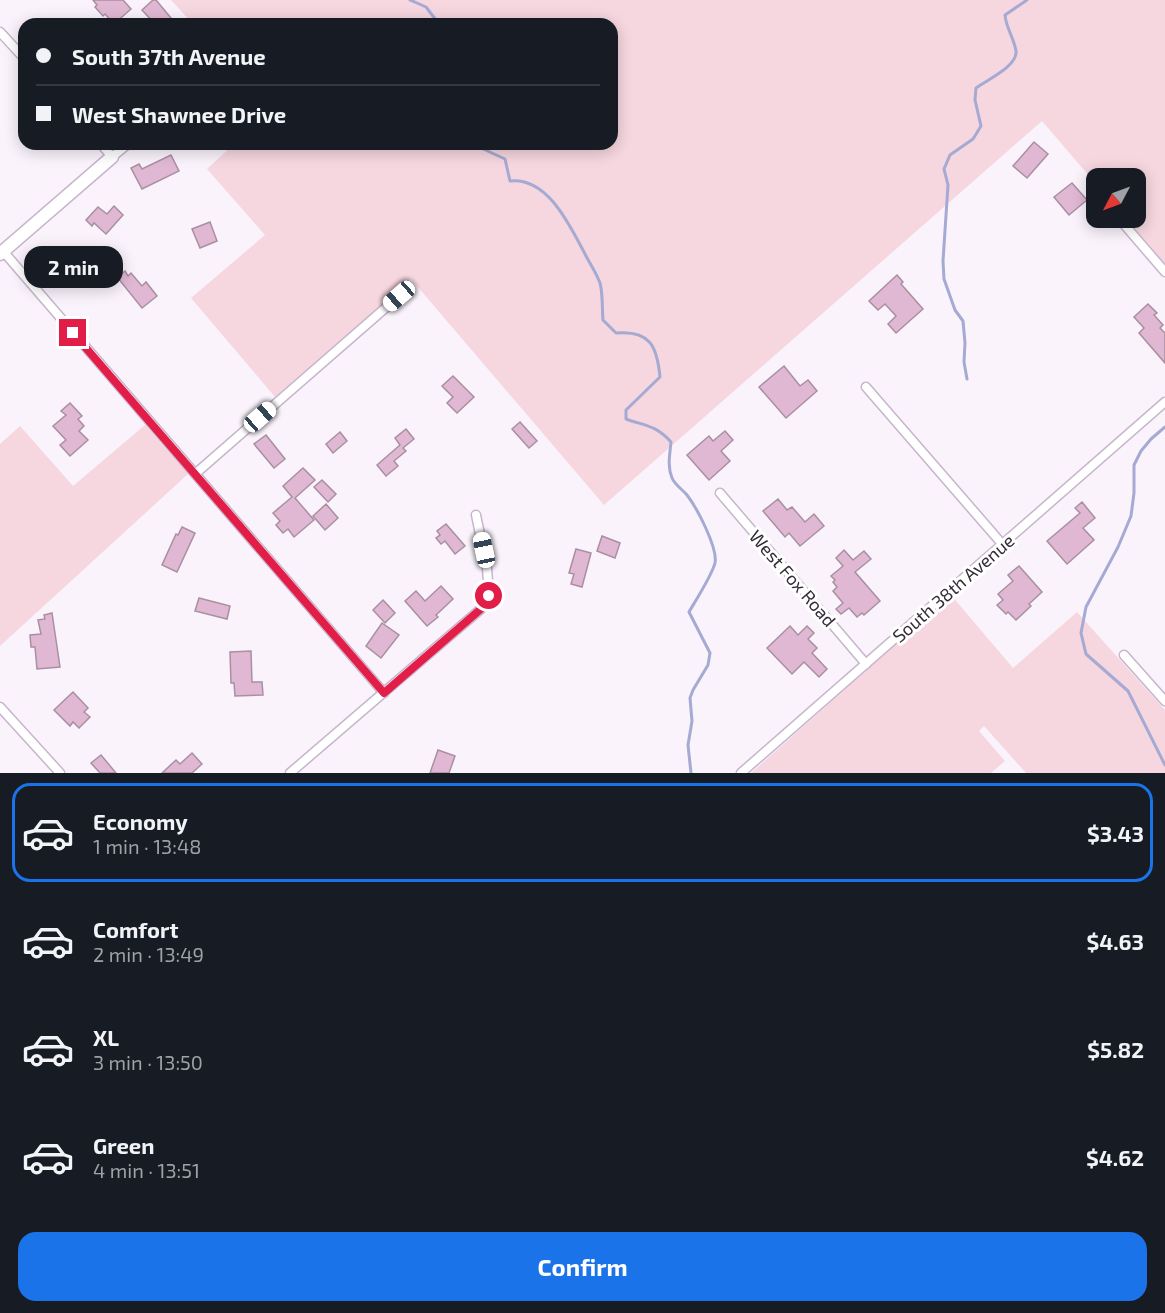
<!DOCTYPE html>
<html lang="en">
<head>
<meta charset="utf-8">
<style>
	body { margin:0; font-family:"Exo 2",sans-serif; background:#242831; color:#f1f3f6; height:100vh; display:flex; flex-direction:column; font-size:22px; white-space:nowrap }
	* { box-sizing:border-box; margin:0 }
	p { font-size:20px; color:#9ea1a6 }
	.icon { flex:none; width:33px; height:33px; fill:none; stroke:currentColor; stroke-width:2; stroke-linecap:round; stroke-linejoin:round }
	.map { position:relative; height:773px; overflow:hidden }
	.sheet { display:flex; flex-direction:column; background:#171b24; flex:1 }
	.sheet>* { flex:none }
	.banner { position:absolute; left:18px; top:18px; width:600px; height:132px; border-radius:18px; box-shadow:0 3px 15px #0003; display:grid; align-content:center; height:132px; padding:0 18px; background:#171b24 }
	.needle { width:39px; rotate:229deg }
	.controls { position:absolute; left:1086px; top:168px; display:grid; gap:12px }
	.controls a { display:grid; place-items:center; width:60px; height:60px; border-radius:12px; background:#171b24; box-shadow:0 3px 15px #0003; font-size:30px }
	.end { position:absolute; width:27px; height:27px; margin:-14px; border:8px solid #e11d48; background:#fff; box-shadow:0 0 0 3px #fff }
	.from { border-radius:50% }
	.bubble { position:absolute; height:42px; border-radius:18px; background:#171b24; box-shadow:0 3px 15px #0003; font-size:20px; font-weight:700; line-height:42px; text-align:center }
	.car { position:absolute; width:18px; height:36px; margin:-18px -9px; border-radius:8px; box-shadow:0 0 4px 2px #0007; background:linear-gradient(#fff 24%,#345 0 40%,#fff 0 76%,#345 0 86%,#fff 0) }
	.banner b { display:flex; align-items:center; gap:21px; height:57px; font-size:22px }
	.banner b+b { border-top:2px solid #363941 }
	.banner i { width:15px; height:15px; background:#f1f3f6 }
	ul { padding:10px 0 0; list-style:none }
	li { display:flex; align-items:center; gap:18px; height:99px; margin:0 12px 9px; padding:0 6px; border:3px solid transparent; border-radius:18px }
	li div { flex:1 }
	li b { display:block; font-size:22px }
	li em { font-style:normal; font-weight:700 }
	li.active { border-color:#1a73e8 }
	li>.icon { width:54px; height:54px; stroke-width:1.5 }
	.cta { display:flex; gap:12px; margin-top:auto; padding:12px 18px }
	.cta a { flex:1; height:69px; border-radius:18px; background:#1a73e8; color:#fff; font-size:24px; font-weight:700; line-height:69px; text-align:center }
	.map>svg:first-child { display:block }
</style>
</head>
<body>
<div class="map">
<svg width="1165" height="773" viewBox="0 0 1165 773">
	<rect width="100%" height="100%" fill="#faf3fc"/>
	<g fill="#f6d6df">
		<path d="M171 0H1165V264L1125 218H1136V178H1096V184L1042 121 604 505 411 279 275 397 191 298 265 235 207 169 234 144H612V24H193Z"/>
		<path d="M145 425 188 474 0 646V444L20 426 73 486Z"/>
		<path d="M951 595 1013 668 1077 612 1165 710V773H1026L984 726 979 731 1005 761 991 773H751Z"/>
	</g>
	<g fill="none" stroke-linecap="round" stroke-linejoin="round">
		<g stroke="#a5aad3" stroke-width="3">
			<path d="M410 0 426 7 439 24"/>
			<path d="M478 144 481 148 505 159 510 181C548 177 570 226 585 254 590 264 596 272 600 283 603 294 602 309 603 320L616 333C650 330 657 346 660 377L626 410V419C645 426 656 425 671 442 670 454 667 466 672 478 675 485 682 489 687 495 697 508 718 548 715 563 712 575 696 600 689 612L710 653 708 665 693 690 690 698 692 721 688 745 691 773"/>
			<path d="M967 379 964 362 965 343 963 321 955 310 944 279 943 261 948 185 944 169 950 155 973 139 981 126 975 100 976 88C987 80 1018 66 1016 51 1014 38 1006 28 1005 15L1027 0"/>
			<path d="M1165 427 1151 439 1141 451 1134 465V493L1131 516 1118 547 1086 607 1081 633 1086 654 1128 691 1165 765"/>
		</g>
	</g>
	<g fill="#e1b8d4" stroke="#a98fa0" stroke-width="1.5">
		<path d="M93 0H123L131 9 114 24 105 14 103 16 95 7 97 5Z"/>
		<path d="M153 0H156L176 24H155L142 10Z"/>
		<path d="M1034 142 1048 154 1027 178 1013 166Z"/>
		<path d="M171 155 179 171 142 189 131 168 139 164 142 169Z"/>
		<path d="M1072 183 1087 200 1069 215 1054 197Z"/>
		<path d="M114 206 123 215 106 234 94 223 92 226 86 220 98 207 107 214Z"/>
		<path d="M210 222 217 241 200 248 192 229Z"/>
		<path d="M125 271 128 276 131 273 142 286 146 282 157 296 142 308 117 277Z"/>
		<path d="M897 275 903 282 901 284 923 309 896 333 888 324 896 316 885 304 878 310 869 301Z"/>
		<path d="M1148 304 1157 313 1154 315 1163 325 1160 328 1165 333V363L1139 333 1144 328 1134 317Z"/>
		<path d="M784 366 800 386 808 380 817 391 786 418 759 387Z"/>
		<path d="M453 376 474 397 457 413 447 403 453 397 442 386Z"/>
		<path d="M70 403 82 416 78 419 84 426 79 431 88 440 70 456 60 445 66 440 53 426 66 415 61 411Z"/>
		<path d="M520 422 537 441 529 448 512 429Z"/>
		<path d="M406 429 414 439 403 448 406 451 394 461 398 466 386 476 377 465 400 445 395 438Z"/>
		<path d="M725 431 733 440 721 451 730 461 709 480 687 455 709 436 713 441Z"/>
		<path d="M340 432 347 441 333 453 326 444Z"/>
		<path d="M266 435 285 459 274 468 254 444Z"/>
		<path d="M303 468 315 480 295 498 314 520 294 537 288 529 283 533 276 525 280 521 273 513 292 497 283 486Z"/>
		<path d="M322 480 336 494 328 502 314 487Z"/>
		<path d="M778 499 787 510 792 507 805 522 814 514 824 526 800 546 789 533 785 537 763 511Z"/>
		<path d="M1082 502 1095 518 1083 528 1094 540 1067 564 1047 541 1080 513 1075 508Z"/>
		<path d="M326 504 338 518 325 530 313 516Z"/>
		<path d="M446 524 465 546 455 554 445 541 441 544 436 538 440 535 437 531Z"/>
		<path d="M182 527 195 533 177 572 162 565 176 534 178 535Z"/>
		<path d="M602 536 620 543 615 558 597 551Z"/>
		<path d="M576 549 591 553 582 587 571 584 574 574 569 573Z"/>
		<path d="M844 550 853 560 864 551 871 559 855 572 880 601 864 615 862 613 857 617 849 608 841 614 836 609 843 603 833 591 837 587 833 582 835 580 831 576 843 566 836 558Z"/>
		<path d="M1019 566 1042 592 1029 604 1031 606 1016 620 1008 612 1006 614 997 605 1003 600 998 594 1013 581 1008 575Z"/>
		<path d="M441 586 453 599 436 615 438 617 427 626 405 601 416 591 425 601Z"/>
		<path d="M199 598 230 606 227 619 195 611Z"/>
		<path d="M383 600 395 613 385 623 373 610Z"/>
		<path d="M52 613 60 667 37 669 35 647H31L30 635 41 634 38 620 45 619 44 615Z"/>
		<path d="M382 623 399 635 381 658 366 646Z"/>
		<path d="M790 626 798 635 807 626 814 633 808 639 817 648 812 653 827 669 819 677 804 662 792 674 767 648Z"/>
		<path d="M251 651 252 682H262L263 695 235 696 234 683H231L230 652Z"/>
		<path d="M73 692 88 708 84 712 90 717 79 728 73 722 70 726 54 710Z"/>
		<path d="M438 750 455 756 449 773H430Z"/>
		<path d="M192 753 202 764 192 773H162L176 760 180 764Z"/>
		<path d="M101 755 116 773H100L91 763Z"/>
	</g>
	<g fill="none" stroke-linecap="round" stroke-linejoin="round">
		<defs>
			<g id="street">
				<path d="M0 32 24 58"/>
				<path d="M101 144 112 157 128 144"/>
				<path d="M1122 222 1165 272"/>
				<path d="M3 251 384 693"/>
				<path d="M866 387 1003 545"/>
				<path d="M195 474 406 290"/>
				<path d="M720 493 866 664"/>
				<path d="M1124 655 1165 701"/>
				<path d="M0 707 60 773"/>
				<path d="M290 773 482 608 489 596 487 568 476 515"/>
				<path d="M741 773 1165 402"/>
			</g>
			<path id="secondary" d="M0 254 112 157"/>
		</defs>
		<use href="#street" stroke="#c7b5cc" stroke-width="11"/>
		<use href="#secondary" stroke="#c7b5cc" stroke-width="15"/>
		<use href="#street" stroke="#fff" stroke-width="8"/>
		<use href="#secondary" stroke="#fff" stroke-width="12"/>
	</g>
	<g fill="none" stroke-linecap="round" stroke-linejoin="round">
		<path stroke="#e11d48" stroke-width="8" d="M73 333 384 693 482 608 489 596"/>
	</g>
	<g text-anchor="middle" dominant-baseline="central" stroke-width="6" stroke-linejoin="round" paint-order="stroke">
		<g font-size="18" fill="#342c36" stroke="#fff">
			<text transform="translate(793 578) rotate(49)">West Fox Road</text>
			<text transform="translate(953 588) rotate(-41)">South 38th Avenue</text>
		</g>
	</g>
</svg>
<div class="controls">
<a><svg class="needle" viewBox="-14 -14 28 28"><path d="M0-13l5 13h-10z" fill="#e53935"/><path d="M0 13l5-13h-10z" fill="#9ea1a6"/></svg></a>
</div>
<i class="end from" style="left:489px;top:596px"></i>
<i class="end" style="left:73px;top:333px"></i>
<div class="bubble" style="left:24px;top:246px;width:99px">2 min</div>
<i class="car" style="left:399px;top:296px;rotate:229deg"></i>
<i class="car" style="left:260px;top:417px;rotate:49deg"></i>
<i class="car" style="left:484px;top:550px;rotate:348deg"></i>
<div class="banner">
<b><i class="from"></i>South 37th Avenue</b>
<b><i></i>West Shawnee Drive</b>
</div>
</div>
<section class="sheet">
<ul>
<li class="active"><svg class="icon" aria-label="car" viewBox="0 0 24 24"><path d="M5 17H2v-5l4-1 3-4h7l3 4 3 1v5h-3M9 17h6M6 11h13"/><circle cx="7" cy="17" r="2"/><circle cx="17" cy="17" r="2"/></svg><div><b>Economy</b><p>1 min · 13:48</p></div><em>$3.43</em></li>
<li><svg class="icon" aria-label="car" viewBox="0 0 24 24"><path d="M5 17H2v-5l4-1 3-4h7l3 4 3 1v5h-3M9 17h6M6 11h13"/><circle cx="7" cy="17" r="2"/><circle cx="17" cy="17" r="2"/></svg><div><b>Comfort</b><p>2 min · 13:49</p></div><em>$4.63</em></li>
<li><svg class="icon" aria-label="car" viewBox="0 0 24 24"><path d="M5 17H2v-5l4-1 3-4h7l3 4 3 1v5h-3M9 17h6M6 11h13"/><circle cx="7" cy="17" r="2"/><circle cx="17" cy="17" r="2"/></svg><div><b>XL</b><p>3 min · 13:50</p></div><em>$5.82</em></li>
<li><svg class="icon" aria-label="car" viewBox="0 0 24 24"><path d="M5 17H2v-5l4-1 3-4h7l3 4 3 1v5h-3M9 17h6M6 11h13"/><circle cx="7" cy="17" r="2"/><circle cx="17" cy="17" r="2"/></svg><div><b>Green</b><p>4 min · 13:51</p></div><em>$4.62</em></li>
</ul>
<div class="cta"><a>Confirm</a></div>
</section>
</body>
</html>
